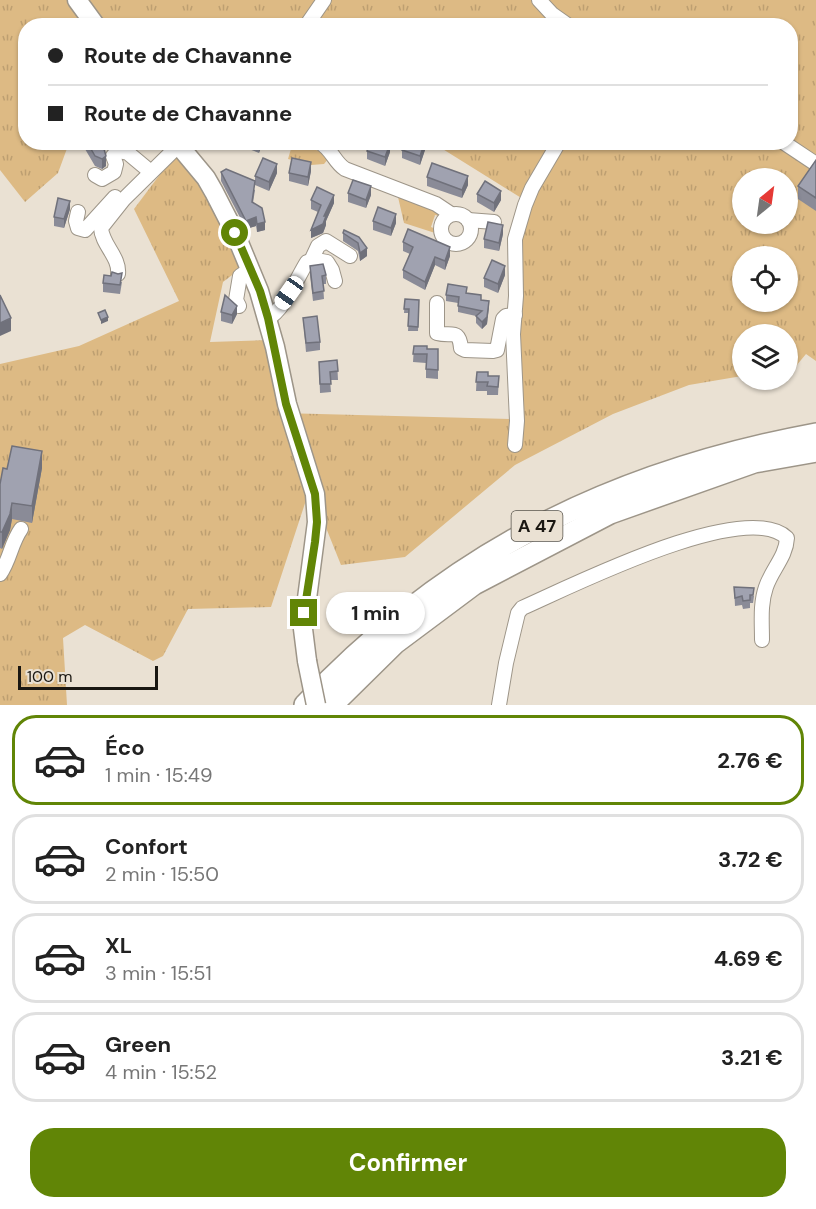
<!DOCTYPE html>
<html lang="fr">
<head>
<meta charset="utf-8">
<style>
	body { margin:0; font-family:"DM Sans",sans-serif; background:#f6f6f6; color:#222; height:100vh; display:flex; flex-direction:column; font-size:22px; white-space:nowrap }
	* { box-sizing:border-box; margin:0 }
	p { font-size:20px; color:#767676 }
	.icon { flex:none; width:33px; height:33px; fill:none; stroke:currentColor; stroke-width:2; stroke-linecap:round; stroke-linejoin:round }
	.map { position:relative; height:705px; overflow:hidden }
	.details { display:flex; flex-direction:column; background:#fff; flex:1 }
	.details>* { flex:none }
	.banner { position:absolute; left:18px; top:18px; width:780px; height:132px; border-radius:24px; box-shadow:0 2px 4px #0004; display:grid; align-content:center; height:132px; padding:0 30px; background:#fff }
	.needle { width:39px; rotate:29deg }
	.controls { position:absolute; left:732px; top:168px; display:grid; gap:12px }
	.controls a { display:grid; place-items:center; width:66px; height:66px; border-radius:50%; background:#fff; box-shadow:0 2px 4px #0004; font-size:30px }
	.scale { position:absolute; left:18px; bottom:15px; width:140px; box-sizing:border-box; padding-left:6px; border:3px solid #1a1712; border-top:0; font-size:16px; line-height:21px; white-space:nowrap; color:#1a1712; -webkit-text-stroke:4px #eae1d3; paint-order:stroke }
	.end { position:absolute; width:27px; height:27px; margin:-14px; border:8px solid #618506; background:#fff; box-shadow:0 0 0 3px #fff }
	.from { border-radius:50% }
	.bubble { position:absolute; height:42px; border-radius:21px; background:#fff; box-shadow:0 2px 4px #0004; font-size:20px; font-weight:700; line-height:42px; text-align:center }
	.car { position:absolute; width:18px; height:36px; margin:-18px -9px; border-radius:8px; box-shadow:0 0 4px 2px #0007; background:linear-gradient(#fff 24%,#345 0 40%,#fff 0 76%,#345 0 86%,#fff 0) }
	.banner b { display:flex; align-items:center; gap:21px; height:57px; font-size:22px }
	.banner b+b { border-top:2px solid #e0e0e0 }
	.banner i { width:15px; height:15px; background:#222 }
	ul { padding:10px 0 0; list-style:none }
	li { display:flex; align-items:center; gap:18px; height:90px; margin:0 12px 9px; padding:0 18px; border:3px solid #e0e0e0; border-radius:24px }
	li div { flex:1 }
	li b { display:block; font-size:22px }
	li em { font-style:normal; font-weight:700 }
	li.on { border-color:#618506 }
	li>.icon { width:54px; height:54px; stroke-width:1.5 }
	.cta { display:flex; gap:12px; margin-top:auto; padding:12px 30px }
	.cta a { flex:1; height:69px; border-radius:24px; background:#618506; color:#fff; font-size:24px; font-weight:700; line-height:69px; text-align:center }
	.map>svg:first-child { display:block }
</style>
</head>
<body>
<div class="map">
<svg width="816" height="705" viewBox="0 0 816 705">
	<defs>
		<pattern id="grass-tufts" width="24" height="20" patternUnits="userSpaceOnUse" patternTransform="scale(1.5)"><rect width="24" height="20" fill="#ddba84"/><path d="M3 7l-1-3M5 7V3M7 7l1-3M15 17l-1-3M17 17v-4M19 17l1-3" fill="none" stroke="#bd9f71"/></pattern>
	</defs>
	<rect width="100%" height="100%" fill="#eae1d3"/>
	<g fill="url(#grass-tufts)" fill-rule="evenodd">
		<path d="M0 0H816V361L806 354 796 366 788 368V334H742V376L689 385 613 414 515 465 405 557 341 565 310 488 271 607 188 609 163 656 153 661 85 625 63 638 67 705H0V364L79 346 179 301 134 209 176 153 212 195 244 266 223 282 210 342 268 340 281 413 512 419 517 246 531 204 433 143 790 142V26H26V142L69 143 58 173 25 202 0 170ZM742 178H788V224H742ZM742 256H788V302H742Z"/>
		<path d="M293 142 322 152 328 159 324 164 311 165 288 159Z"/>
		<path d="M399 194 440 213 439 216 435 215 431 227 436 229 435 233 404 223 398 197Z"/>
	</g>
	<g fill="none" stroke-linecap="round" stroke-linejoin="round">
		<defs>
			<g id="minor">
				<path d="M539 0 552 14 569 26"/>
				<path d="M306 26 324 0"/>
				<path d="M319 142C332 149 334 162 345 169L436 204 451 214"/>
				<path d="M783 142 816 164"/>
				<path d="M95 175 102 179 114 172 116 164 113 156 118 151 128 153 146 168"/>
				<path d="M78 212 76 221 78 228 85 230 115 197"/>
				<circle cx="456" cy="229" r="15"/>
				<path d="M468 220 494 222"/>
				<path d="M311 261 318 246 326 241 350 256"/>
				<path d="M118 274C120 257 102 245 101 228L124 199 182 142"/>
				<path d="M437 303V333C451 337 459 328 461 348L465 350 493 351 497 350 503 319 506 316 515 315"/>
				<path d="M239 306 236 300 240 276 250 269"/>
				<path d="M268 318C283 312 298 276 307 262L316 260 327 262 332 270 335 281"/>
				<path d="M515 445 517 421 513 334 516 296 515 239 525 205 532 188 559 142"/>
				<path d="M0 574C10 560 11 543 21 529"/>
				<path d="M499 705 506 663 518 613 522 608C570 587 745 498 787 538 786 557 772 569 766 587 760 604 762 622 762 640"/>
			</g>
			<g id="major">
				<path d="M77 0 96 26"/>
				<path d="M176 142 206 178 214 192 235 233 259 291 275 347 287 404 315 494 317 522 303 629 307 661"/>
			</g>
			<g id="highway">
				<path d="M305 705C448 553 612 472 816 434"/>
				<path d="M332 705 395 643 474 584 610 513 754 462 816 451"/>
			</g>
		</defs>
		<use href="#minor" stroke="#9d9588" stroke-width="16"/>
		<use href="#major" stroke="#9d9588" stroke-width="21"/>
		<use href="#highway" stroke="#9d9588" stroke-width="24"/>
		<use href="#minor" stroke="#fff" stroke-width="14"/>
		<use href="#major" stroke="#fff" stroke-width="18"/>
		<use href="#highway" stroke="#fff" stroke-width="21"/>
		<defs>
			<path id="major-bridge" d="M307 661 316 705"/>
		</defs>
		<use href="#major-bridge" stroke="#9d9588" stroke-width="21" stroke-linecap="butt"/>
		<use href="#major-bridge" stroke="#fff" stroke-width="18"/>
	</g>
	<g fill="#8a8b97">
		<path d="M83 142H117L104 151 106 166 102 169 95 166 85 149Z"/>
		<path d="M207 142H223L217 150Z"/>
		<path d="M241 142H262L259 153 241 146Z"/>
		<path d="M402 150H425L420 165 402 158Z"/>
		<path d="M367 151 390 152 385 166 367 159Z"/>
		<path d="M816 160V211L798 199V186Z"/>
		<path d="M311 171 308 186 289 181V173Z"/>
		<path d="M221 172 255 190 253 203 265 230 257 232 256 226 246 229 221 181Z"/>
		<path d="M277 173 269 191 255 185V176Z"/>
		<path d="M427 177 468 185 462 198 427 186Z"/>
		<path d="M348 193 371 195 366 208 348 202Z"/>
		<path d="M477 194 501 200 494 212 477 202Z"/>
		<path d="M311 200 334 203 326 221V225L323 233 311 238 318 212 311 209Z"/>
		<path d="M70 209 64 228 54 226V217Z"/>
		<path d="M373 221 396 223 391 236 373 230Z"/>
		<path d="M343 233 359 237 367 256 360 261 358 251 343 241Z"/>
		<path d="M503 234 499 251 484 248V239Z"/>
		<path d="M403 242 450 256 445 270 435 265 425 290 403 278V270L410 254 403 251Z"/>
		<path d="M310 266 326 275V284H323L324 299 313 301 310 275Z"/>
		<path d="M505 275 498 293 484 287V278Z"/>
		<path d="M122 282 120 294 103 292V283Z"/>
		<path d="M467 293 481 300 489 308 487 324 482 329 476 323V316L458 312V303L446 301V295Z"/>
		<path d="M405 299 419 300 418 331H408L409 313H404Z"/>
		<path d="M221 312 237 314 232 324 221 321Z"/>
		<path d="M303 318 320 342V350L306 352Z"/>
		<path d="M414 346 427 349H438V379L426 378V363L413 362Z"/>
		<path d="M337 360 338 380H330L331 392 320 393 319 362Z"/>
		<path d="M477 372 488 376H499L498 395H487V391H476Z"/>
		<path d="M42 468 32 523 12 519 10 530 2 549 0 548V484L7 469Z"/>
		<path d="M734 587 754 596 753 603H750V608L743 609 742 605 735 606Z"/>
	</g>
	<g fill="#70717b">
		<path d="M117 142 102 152V143Z"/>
		<path d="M217 142H223L217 150Z"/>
		<path d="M259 142H262L259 153Z"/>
		<path d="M425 142V150L420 165V156Z"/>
		<path d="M390 144V152L385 166V157Z"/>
		<path d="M106 156V166L102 169V159Z"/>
		<path d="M311 162V171L308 186V177Z"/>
		<path d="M277 164V173L269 191V182Z"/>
		<path d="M468 176V185L462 198V190Z"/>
		<path d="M371 186V195L366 208V200Z"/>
		<path d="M501 191V200L494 212V203Z"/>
		<path d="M334 195V203L326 221V225L323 233 311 238V230L324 216Z"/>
		<path d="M70 201V209L64 228V219Z"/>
		<path d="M396 214V223L391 236V228Z"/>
		<path d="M256 217V226L246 229V221Z"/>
		<path d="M265 222V230L257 232V224Z"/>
		<path d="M503 225V234L499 251V243Z"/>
		<path d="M450 247V256L445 270V261Z"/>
		<path d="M367 248V256L360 261V253Z"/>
		<path d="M435 257V265L425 290V282Z"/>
		<path d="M505 266V275L498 293V284Z"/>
		<path d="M489 301 487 324 482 329V322Z"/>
		<path d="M237 306V314L232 324V315Z"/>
		<path d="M108 317V321L101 324V320Z"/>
		<path d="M11 318V331L0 336V323Z"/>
		<path d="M42 451V468L32 523V506Z"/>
		<path d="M12 503V519L10 530 2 549V532Z"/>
	</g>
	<g fill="#a0a2b0" stroke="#70717b" stroke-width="1.5">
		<path d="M87 142H102L106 156 102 159 95 156Z"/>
		<path d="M370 142H387L390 144 385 157 367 151Z"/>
		<path d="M405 142H425L420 156 402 150Z"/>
		<path d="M263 158 277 164 269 182 255 176Z"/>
		<path d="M292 158 311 162 308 177 289 173Z"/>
		<path d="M816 160V198L798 186Z"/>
		<path d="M432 163 468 176 462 190 427 177Z"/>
		<path d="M226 169 255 181 252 202 262 208 265 222 257 224 256 217 246 221 221 172Z"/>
		<path d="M353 180 371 186 366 200 348 193Z"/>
		<path d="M485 181 501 191 494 203 477 194Z"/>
		<path d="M317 187 334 195 324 216H326L323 224 311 230 321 205 311 200Z"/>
		<path d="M58 198 70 201 64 219 54 217Z"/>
		<path d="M378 207 396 214 391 228 373 221Z"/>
		<path d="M488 222 503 225 499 243 484 239Z"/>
		<path d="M408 229 450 247 445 261 435 257 425 282 403 270 413 247 403 242Z"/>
		<path d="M344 230 359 237 367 248 360 253 358 243 343 233Z"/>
		<path d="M492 260 505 266 498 284 484 278Z"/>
		<path d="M323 264 326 275 322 276 324 291 313 293 310 266Z"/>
		<path d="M112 272 118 274 122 273 120 285 103 283 104 275 111 276Z"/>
		<path d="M448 284 467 287 466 293 481 295V300L489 301 487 317 482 322 476 316 482 311 458 306 459 297 446 295Z"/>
		<path d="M0 295 11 318 0 323Z"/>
		<path d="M225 295 237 306 232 315 221 312Z"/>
		<path d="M405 299 419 300 418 327 408 326 409 309H404Z"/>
		<path d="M105 310 108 317 101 320 98 313Z"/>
		<path d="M317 316 320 342 306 343 303 318Z"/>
		<path d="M414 346H427V349H438V370L426 369 427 354H413Z"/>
		<path d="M337 360 338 371 330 372 331 384H320L319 362Z"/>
		<path d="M477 372H488V376H499L498 387 487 386 488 382H476Z"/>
		<path d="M12 446 42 451 32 506 12 503 10 514 2 532H0V484L3 468 7 469Z"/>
		<path d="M734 587 754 588 753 595H750V600L743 601 742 596 735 598Z"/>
	</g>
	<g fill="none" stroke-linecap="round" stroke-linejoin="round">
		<path stroke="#618506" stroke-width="8" d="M235 233 260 291 268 318 286 404 315 494 317 522 315 542 304 613"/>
	</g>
	<g text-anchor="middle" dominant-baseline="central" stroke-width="4.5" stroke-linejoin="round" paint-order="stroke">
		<rect fill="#eae1d3" stroke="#58544c" stroke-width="1.5" x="511.5" y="511" width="51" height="30" rx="4.5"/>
		<g font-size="18" font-weight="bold" fill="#1a1712">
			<text x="537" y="526">A 47</text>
		</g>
	</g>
</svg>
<div class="controls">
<a><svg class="needle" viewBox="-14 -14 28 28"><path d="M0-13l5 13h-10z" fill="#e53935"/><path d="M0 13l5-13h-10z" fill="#767676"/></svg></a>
<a><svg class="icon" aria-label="locate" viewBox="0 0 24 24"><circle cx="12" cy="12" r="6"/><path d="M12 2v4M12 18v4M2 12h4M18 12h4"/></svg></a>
<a><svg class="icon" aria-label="layers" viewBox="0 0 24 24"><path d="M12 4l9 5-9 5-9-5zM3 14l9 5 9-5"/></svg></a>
</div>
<div class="scale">100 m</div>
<i class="end from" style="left:235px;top:233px"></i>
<i class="end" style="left:304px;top:613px"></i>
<div class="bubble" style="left:326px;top:592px;width:99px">1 min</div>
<i class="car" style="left:289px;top:293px;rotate:215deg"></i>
<div class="banner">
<b><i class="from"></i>Route de Chavanne</b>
<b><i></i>Route de Chavanne</b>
</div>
</div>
<section class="details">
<ul>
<li class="on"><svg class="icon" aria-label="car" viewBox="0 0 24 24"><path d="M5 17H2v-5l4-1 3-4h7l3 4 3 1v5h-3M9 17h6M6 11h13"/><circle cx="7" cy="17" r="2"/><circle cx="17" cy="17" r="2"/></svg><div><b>Éco</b><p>1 min · 15:49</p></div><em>2.76 €</em></li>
<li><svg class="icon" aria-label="car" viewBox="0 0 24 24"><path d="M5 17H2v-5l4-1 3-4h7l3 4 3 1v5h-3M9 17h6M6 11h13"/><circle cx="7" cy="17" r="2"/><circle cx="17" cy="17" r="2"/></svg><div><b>Confort</b><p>2 min · 15:50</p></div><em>3.72 €</em></li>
<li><svg class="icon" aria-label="car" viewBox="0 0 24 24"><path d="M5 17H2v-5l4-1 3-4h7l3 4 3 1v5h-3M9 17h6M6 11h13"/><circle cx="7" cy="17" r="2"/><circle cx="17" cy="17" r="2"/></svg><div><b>XL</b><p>3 min · 15:51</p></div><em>4.69 €</em></li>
<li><svg class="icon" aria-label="car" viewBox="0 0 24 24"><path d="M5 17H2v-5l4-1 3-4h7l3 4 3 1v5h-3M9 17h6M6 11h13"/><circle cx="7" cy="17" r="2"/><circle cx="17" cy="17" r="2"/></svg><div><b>Green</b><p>4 min · 15:52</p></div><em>3.21 €</em></li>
</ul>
<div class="cta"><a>Confirmer</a></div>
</section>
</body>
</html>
